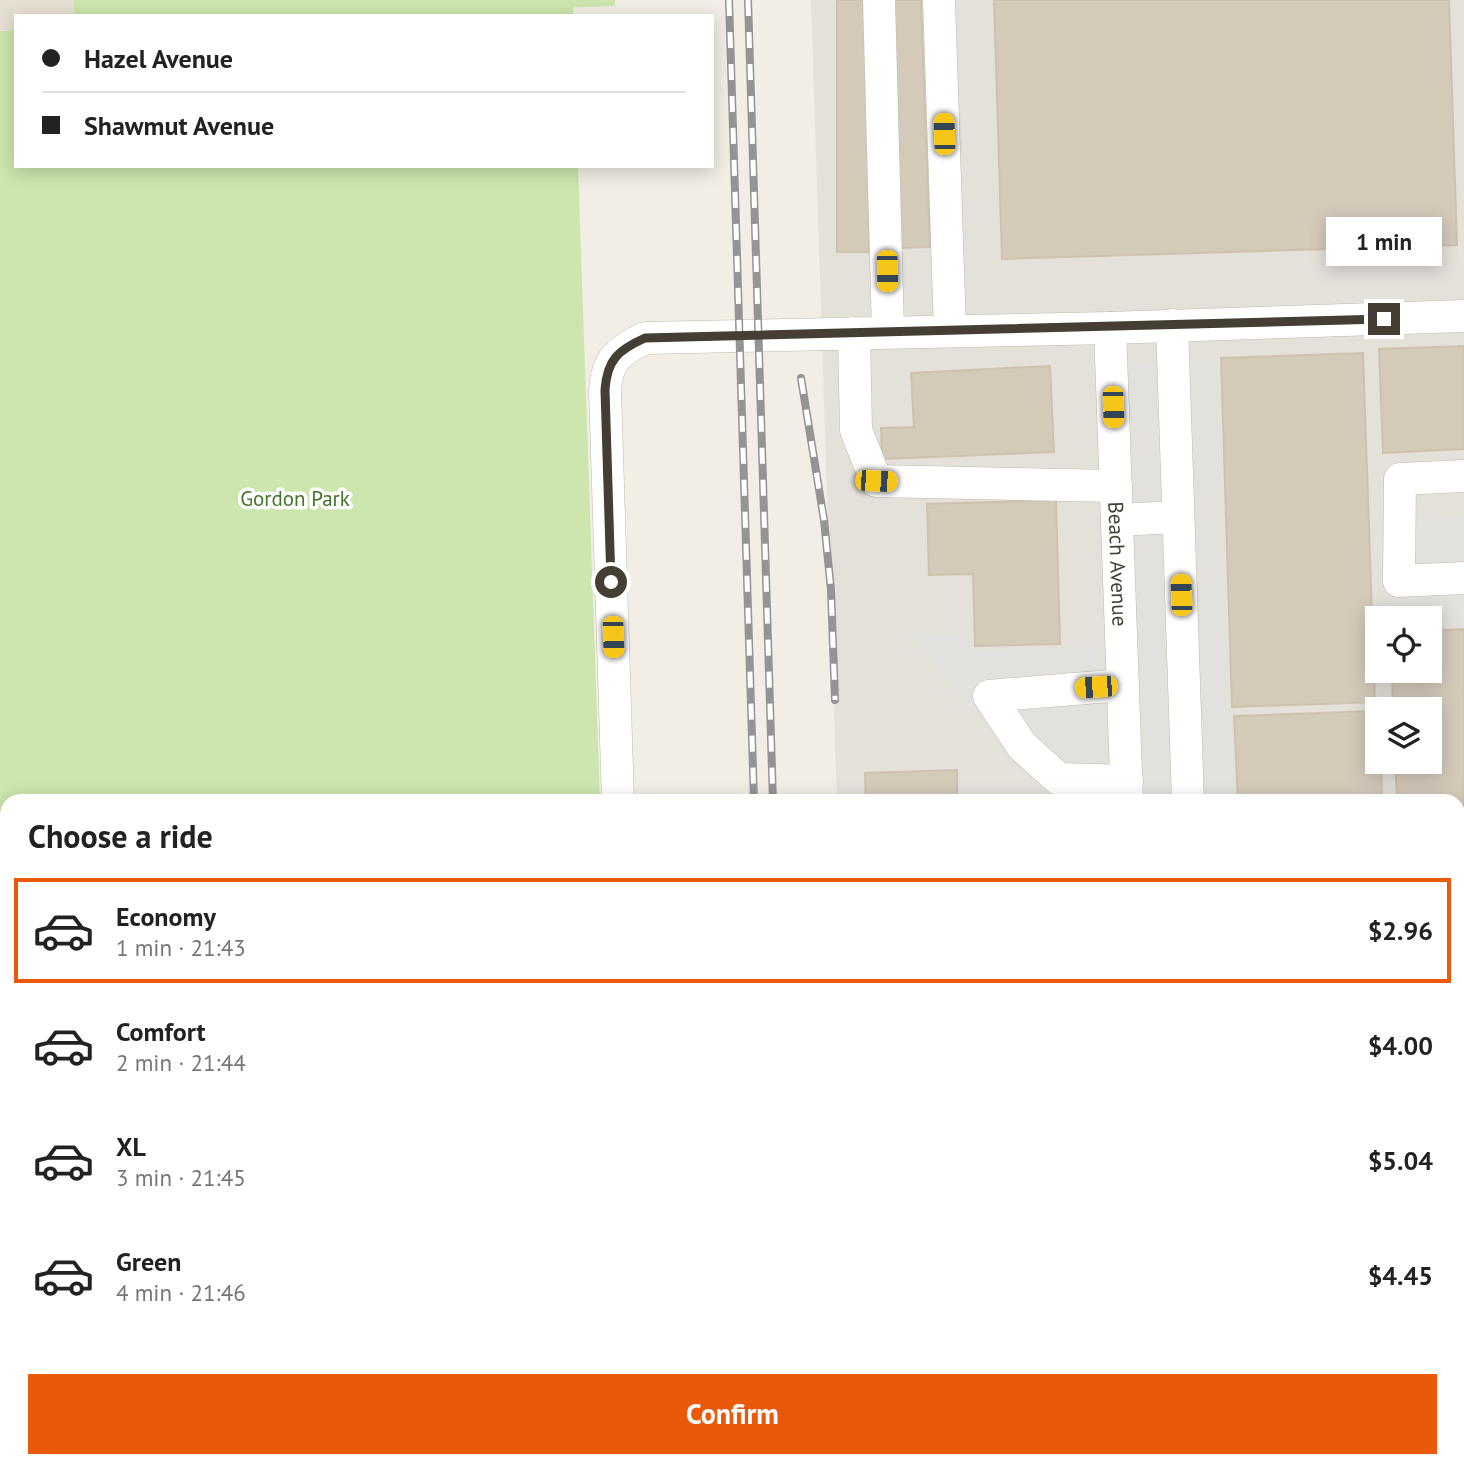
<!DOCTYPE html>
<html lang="en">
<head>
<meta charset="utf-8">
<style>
	body { margin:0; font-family:"PT Sans",sans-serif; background:#f2f2f2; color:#222; height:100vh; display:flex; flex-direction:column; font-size:26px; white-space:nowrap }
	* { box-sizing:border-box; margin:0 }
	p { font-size:23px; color:#767676 }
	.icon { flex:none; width:38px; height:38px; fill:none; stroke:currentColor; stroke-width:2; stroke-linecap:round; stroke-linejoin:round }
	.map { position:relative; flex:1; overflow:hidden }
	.panel { position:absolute; left:0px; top:794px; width:1465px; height:674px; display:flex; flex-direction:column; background:#fff; border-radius:21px 21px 0 0; box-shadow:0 4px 18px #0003 }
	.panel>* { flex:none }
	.hud { position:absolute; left:14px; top:14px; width:700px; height:154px; border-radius:0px; box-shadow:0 4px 18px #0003; display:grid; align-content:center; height:154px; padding:0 28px; background:#fff }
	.tools { position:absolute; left:1365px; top:606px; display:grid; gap:14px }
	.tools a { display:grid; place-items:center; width:77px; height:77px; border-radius:0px; background:#fff; box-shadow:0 4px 18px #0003; font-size:35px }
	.end { position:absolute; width:32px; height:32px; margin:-16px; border:9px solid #443e34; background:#fff; box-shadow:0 0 0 4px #fff }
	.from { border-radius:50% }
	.bubble { position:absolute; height:49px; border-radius:0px; background:#fff; box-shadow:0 4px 18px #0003; font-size:23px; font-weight:700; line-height:49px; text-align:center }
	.car { position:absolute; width:21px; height:42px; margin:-21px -10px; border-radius:9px; box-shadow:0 0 5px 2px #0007; background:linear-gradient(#f5c518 24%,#345 0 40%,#f5c518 0 76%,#345 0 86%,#f5c518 0) }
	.hud b { display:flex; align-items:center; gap:24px; height:66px; font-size:26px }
	.hud b+b { border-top:2px solid #e0e0e0 }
	.hud i { width:18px; height:18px; background:#222 }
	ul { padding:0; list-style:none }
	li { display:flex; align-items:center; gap:21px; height:105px; margin:0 14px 10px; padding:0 14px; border:4px solid transparent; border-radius:0px }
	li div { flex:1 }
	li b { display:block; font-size:26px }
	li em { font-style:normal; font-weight:700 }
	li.active { border-color:#ea580c }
	li>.icon { width:63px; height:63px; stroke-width:1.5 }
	h2 { padding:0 28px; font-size:32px; line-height:84px }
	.cta { display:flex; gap:14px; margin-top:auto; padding:14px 28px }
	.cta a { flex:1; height:80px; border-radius:0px; background:#ea580c; color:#fff; font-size:28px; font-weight:700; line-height:80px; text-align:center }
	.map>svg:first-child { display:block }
</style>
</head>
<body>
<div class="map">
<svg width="1464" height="1467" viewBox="0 0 1464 1467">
	<rect width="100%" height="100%" fill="#f2eee5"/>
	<g fill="#e6e0d3">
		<path d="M0 0H615V6L355 16H16V30H0Z"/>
		<path d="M1464 1406V1467H1285L1297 1461H1458V1408Z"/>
	</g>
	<path fill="#f4e5cf" d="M578 1461H709L708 1467H560Z"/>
	<path fill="#e4e0da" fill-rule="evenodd" d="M811 0H1464V1039L1458 1040V802L837 801ZM1377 618H1430V670H1377ZM1377 709H1430V761H1377Z"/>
	<g fill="#cce6ad">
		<path d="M74 0H615V6L573 7V16H74Z"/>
		<path d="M16 30V166H578L600 801 7 802V1404L0 1407V31Z"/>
	</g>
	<g fill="#e3e1dd">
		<path d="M1215 360 1232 801H1145L1128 363Z"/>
		<path d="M1464 517V629L1430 630V618H1387L1383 520Z"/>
		<path d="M912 634H970L971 651 1099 647 1105 801H1074L1059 793 1012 752 974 711Z"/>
	</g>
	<g fill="#d4caba" stroke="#cec2ad" stroke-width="2">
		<path d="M837 0H868L869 252H837Z"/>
		<path d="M890 0H921L930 247 899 248Z"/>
		<path d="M994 0H1449L1457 245 1002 259Z"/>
		<path d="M1464 346V449L1383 453 1379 349Z"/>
		<path d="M1363 353 1375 702 1232 707 1221 358Z"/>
		<path d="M1050 366 1054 452 882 459 881 428 914 427 911 373Z"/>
		<path d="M1056 500 1060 644 975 646 973 574 929 575 927 504Z"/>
		<path d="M1464 629V917H1458V802H1397L1395 761H1430V709H1393L1392 670H1430V631Z"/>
		<path d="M1377 711V761H1381L1382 802H1238L1234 716Z"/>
		<path d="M957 770V802H866L865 773Z"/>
		<path d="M1377 1461H1444V1467H1378Z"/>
	</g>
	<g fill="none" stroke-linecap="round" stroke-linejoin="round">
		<defs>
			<g id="minor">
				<path d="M879 0 888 332"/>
				<path d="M939 0 950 331"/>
				<path d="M1172 325 1188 802"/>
				<path id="s1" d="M1110 328 1127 802"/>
				<path d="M854 333 856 430 876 481 1116 486"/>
				<path d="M1464 476 1400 479 1399 581 1464 578"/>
				<path d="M1117 520 1178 517"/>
				<path d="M1123 685 989 696 1022 746 1059 779 1127 781"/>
				<path d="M618 802 605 390C607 360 618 351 645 338L1110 328 1464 316"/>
				<path d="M1458 1401 1464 1400"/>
				<path d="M717 1467 718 1461"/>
				<path d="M1275 1467 1289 1461"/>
			</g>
			<g id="major">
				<path d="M1458 1342 1464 1340"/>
				<path d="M1145 1467 1156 1461"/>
			</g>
		</defs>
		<use href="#minor" stroke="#c0b9aa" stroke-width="33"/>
		<use href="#major" stroke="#e2be63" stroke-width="40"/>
		<use href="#minor" stroke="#fff" stroke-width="32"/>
		<use href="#major" stroke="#fde093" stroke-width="38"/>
		<defs>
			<g id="rail">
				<path d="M729 0 754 802"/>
				<path d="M748 0 773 802"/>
				<path d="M801 378 824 520 831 590 835 700"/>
				<path d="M1458 1091 1464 1089"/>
				<path d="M1458 1112 1464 1110"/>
				<path d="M1458 1133 1464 1131"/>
				<path d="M1458 1188 1464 1186"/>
				<path d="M776 1461V1467"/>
				<path d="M795 1461 796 1467"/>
				<path d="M207 1467 226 1461"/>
				<path d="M275 1467 295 1461"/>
				<path d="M350 1467 369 1461"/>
				<path d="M946 1467 951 1461"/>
			</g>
		</defs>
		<use href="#rail" stroke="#949494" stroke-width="8"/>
		<use href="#rail" stroke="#fff" stroke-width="5" stroke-dasharray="16" stroke-linecap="butt"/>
	</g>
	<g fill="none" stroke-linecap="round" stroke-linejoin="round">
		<path stroke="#443e34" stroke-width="9" d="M611 582 605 390C607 360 618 350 645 338L1384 319"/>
	</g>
	<g text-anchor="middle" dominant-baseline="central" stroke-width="7" stroke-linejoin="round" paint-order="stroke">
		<g font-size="21" fill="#447529" stroke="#fff">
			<text x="295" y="498">Gordon Park</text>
		</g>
		<g font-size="21" fill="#443e34" stroke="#fff">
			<text stroke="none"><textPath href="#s1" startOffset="236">Beach Avenue</textPath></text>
		</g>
	</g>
</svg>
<div class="tools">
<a><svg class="icon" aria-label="locate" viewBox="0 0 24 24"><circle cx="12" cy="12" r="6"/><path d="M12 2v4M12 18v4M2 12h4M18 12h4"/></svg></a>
<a><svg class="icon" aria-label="layers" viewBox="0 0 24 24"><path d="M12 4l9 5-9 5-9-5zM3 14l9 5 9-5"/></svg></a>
</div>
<i class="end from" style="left:611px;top:582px"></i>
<i class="end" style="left:1384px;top:319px"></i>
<div class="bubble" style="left:1326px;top:217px;width:116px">1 min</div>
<i class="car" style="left:944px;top:134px;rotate:358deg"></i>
<i class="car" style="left:887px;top:271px;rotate:179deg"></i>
<i class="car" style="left:1113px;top:407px;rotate:178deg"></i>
<i class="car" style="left:876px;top:481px;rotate:92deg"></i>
<i class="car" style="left:1181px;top:595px;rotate:358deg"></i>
<i class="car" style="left:613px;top:637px;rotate:178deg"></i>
<i class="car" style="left:1096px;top:687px;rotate:266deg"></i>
<div class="hud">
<b><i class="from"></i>Hazel Avenue</b>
<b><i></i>Shawmut Avenue</b>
</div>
<section class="panel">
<h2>Choose a ride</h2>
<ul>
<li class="active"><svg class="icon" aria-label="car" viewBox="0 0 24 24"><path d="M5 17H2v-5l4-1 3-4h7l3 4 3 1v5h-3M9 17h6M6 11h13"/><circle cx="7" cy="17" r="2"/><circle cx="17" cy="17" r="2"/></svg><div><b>Economy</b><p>1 min · 21:43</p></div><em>$2.96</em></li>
<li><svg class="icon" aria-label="car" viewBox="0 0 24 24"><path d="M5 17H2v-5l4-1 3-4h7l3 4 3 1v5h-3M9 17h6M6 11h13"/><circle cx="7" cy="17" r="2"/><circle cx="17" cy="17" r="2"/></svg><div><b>Comfort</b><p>2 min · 21:44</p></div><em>$4.00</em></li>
<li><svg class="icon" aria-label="car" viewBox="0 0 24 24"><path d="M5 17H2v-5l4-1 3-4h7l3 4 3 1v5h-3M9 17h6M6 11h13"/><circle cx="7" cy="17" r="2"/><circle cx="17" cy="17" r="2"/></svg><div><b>XL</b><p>3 min · 21:45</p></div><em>$5.04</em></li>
<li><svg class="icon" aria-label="car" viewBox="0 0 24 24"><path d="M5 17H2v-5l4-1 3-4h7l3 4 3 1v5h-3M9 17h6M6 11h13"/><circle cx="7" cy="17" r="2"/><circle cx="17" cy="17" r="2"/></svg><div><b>Green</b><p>4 min · 21:46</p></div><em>$4.45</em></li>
</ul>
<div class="cta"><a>Confirm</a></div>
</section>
</div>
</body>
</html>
